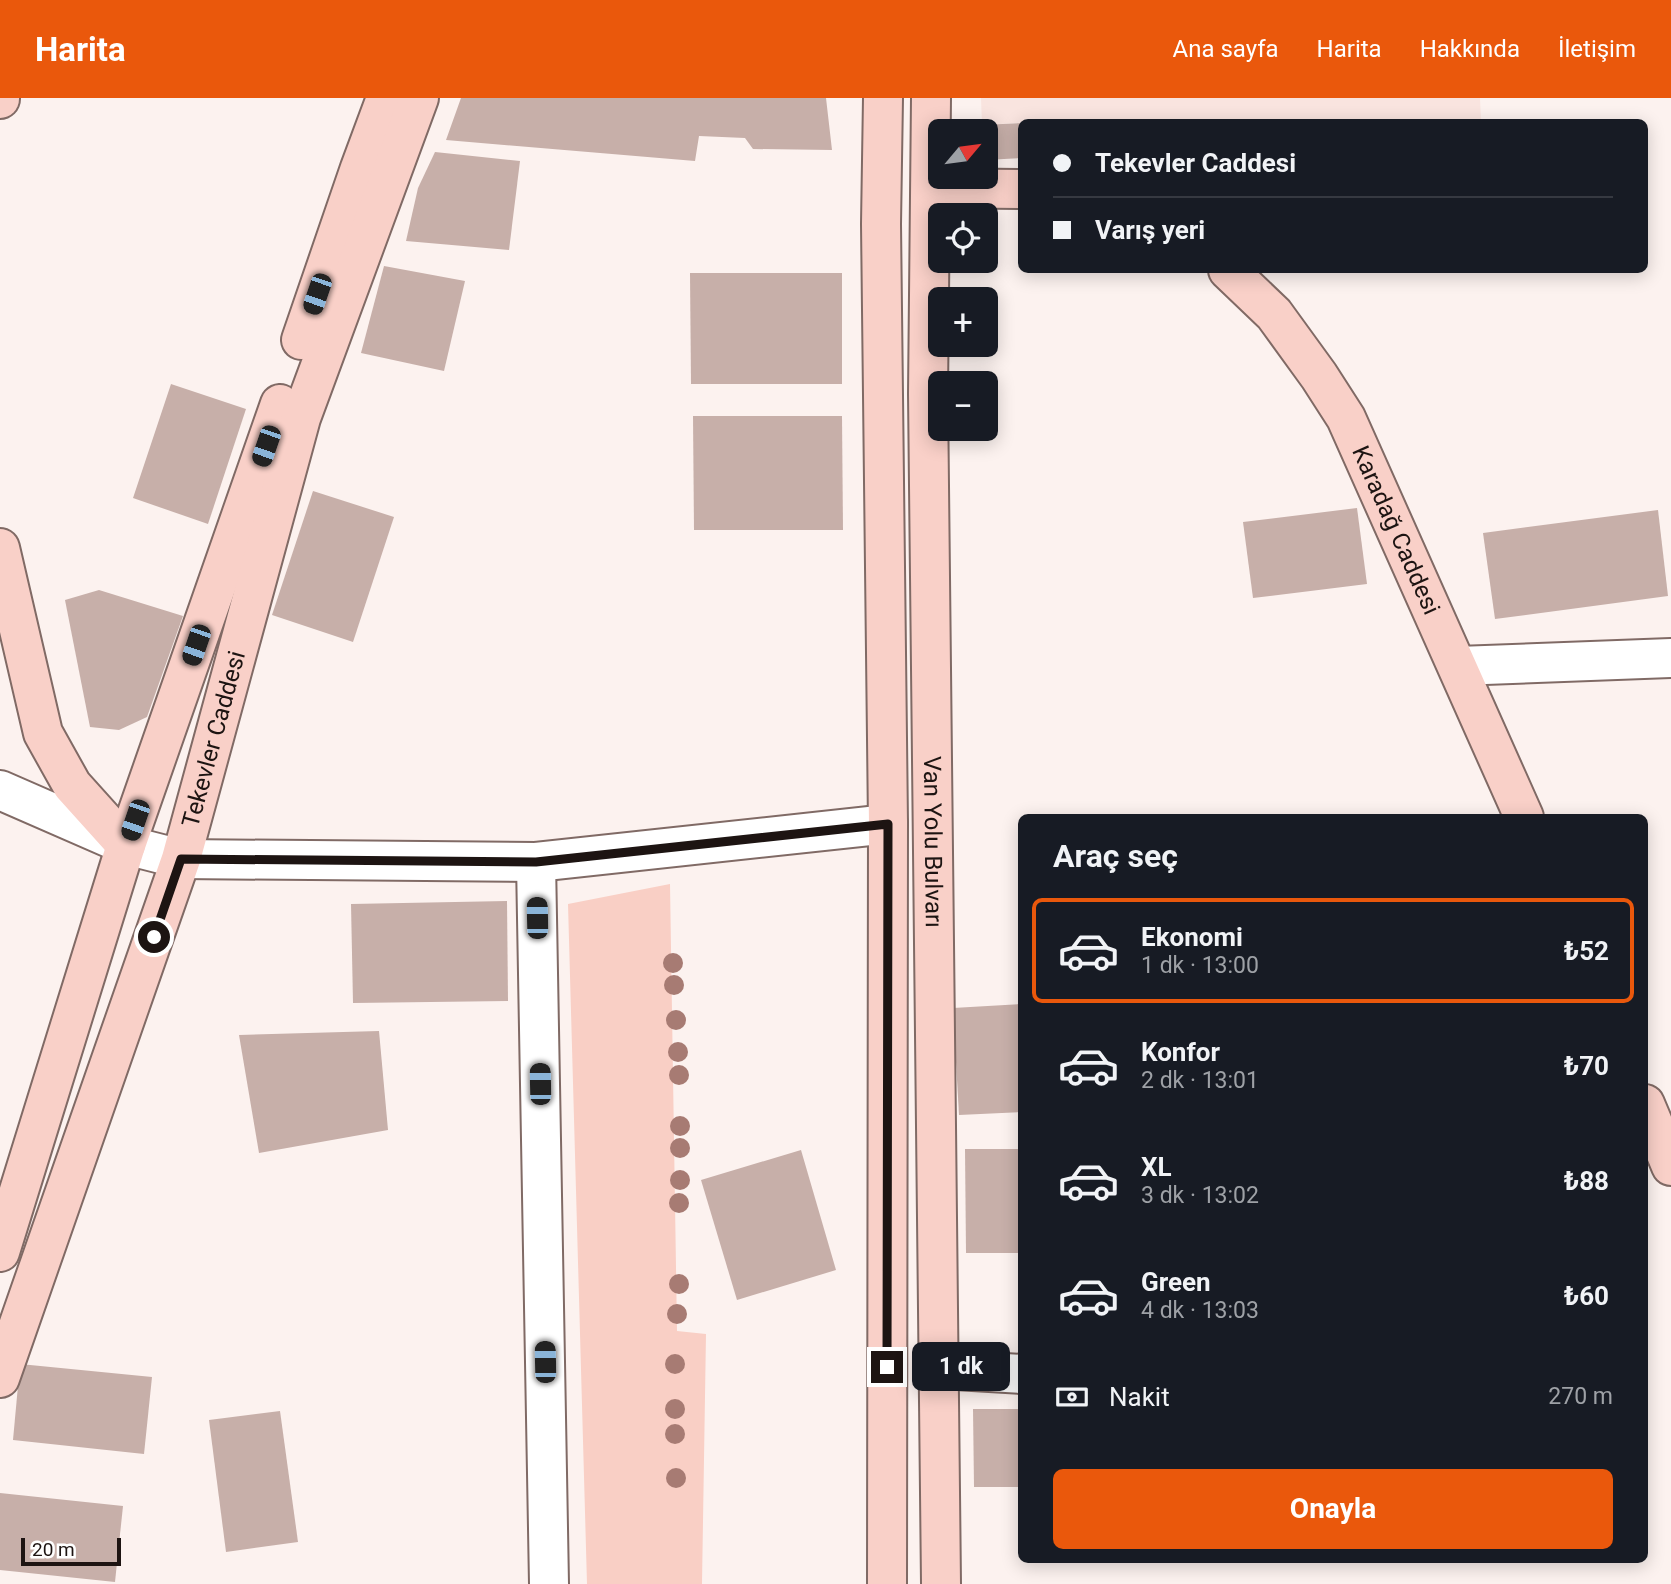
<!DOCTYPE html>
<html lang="tr">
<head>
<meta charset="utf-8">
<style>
	body { margin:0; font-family:Roboto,sans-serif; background:#242831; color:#f1f3f6; height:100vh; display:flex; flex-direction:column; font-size:26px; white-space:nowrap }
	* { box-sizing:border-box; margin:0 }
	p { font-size:23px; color:#9ea1a6 }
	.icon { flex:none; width:38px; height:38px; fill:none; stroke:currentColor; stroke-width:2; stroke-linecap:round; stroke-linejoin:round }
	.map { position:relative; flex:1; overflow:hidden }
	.details { position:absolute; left:1018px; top:716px; width:630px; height:749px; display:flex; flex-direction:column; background:#171b24; border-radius:10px; box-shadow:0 4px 18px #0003 }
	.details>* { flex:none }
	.banner { position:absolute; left:1018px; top:21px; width:630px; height:154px; border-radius:10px; box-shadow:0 4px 18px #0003; display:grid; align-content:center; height:154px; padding:0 35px; background:#171b24 }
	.needle { width:46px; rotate:61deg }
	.fabs { position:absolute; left:928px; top:21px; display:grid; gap:14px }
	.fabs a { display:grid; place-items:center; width:70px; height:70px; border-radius:10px; background:#171b24; box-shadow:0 4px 18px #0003; font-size:35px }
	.scale { position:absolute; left:21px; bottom:18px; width:100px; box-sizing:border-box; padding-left:7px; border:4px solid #1d1412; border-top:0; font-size:19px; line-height:24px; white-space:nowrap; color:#1d1412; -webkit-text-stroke:5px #fff; paint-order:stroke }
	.end { position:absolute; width:32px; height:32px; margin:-16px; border:9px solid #1d1412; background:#fff; box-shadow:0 0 0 4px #fff }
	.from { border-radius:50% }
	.bubble { position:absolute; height:49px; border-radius:10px; background:#171b24; box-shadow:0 4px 18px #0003; font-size:23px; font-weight:700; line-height:49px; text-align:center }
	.car { position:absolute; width:21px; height:42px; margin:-21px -10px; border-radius:9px; box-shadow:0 0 5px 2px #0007; background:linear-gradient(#222 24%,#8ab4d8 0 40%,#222 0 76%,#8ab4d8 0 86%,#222 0) }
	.banner b { display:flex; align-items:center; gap:24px; height:66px; font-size:26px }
	.banner b+b { border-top:2px solid #363941 }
	.banner i { width:18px; height:18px; background:#f1f3f6 }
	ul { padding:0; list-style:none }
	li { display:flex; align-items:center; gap:21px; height:105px; margin:0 14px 10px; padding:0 21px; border:4px solid transparent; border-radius:10px }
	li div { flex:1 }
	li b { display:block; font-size:26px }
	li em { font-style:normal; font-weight:700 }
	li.selected { border-color:#ea580c }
	li>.icon { width:63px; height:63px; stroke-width:1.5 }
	h2 { padding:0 35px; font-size:32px; line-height:84px }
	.pay { display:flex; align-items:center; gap:18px; height:77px; padding:0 35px; font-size:26px }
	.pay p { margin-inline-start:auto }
	.cta { display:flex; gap:14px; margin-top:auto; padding:14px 35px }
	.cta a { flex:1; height:80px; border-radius:10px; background:#ea580c; color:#fff; font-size:28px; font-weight:700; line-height:80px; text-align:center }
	header { display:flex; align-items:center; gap:42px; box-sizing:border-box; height:98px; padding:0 35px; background:#ea580c; color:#fff }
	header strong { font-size:33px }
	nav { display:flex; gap:38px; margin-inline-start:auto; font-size:24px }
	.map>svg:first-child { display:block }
</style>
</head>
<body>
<header>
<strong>Harita</strong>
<nav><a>Ana sayfa</a><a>Harita</a><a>Hakkında</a><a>İletişim</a></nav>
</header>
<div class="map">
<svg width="1671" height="1486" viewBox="0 0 1671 1486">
	<rect width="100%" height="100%" fill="#fcf2ef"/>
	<path fill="#f9e4df" d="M981 0H1480L1481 24H1033L982 27Z"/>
	<path fill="#f9cfc5" d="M670 786 677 1233 706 1236 702 1486H587L568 806Z"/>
	<g fill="#c7afa9">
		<path d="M461 0H826L832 52 753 51 745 40 699 38 695 63 446 42Z"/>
		<path d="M1022 25V60L985 62V33H981L982 27Z"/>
		<path d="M435 54 520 63 509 152 406 143 418 90Z"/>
		<path d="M384 168 465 183 444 273 361 255Z"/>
		<path d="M690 175H842V286H691Z"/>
		<path d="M171 286 246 311 208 426 133 400Z"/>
		<path d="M693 318H842L843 432H694Z"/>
		<path d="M313 393 394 419 353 544 272 517Z"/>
		<path d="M1357 410 1367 486 1253 500 1243 424Z"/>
		<path d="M1658 412 1668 498 1495 521 1483 435Z"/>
		<path d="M99 492 183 518 147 619 119 632 90 629 65 502Z"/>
		<path d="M507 803 508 903 353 905 351 806Z"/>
		<path d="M1022 906V1014L959 1017 953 910Z"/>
		<path d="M379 933 388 1032 259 1055 239 937Z"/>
		<path d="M965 1051H1022V1155H966Z"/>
		<path d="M801 1052 836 1172 737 1202 701 1082Z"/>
		<path d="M20 1266 152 1279 144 1356 13 1342Z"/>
		<path d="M973 1311H1022V1389H974Z"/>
		<path d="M280 1313 298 1444 226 1454 209 1322Z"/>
		<path d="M0 1395 123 1408 115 1484 0 1472Z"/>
	</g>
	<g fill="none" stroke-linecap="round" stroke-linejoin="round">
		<defs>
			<g id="street">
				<path d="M1458 568 1671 560"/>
				<path d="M0 692 126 747 181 761 536 764 888 726"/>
				<path d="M536 764 549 1486"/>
				<path d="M939 1271 1022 1276"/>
			</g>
			<g id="secondary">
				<path d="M883 0 881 126 888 726 887 1486"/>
				<path id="s1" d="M931 0 928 296 941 1486"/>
				<path d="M0 1V0"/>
				<path d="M931 90 1022 91"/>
				<path id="s2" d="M1228 172 1274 216 1319 278 1346 320 1524 719"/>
				<path d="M301 242 360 70 386 0"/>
				<path d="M0 450 43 635 72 687 126 747"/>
				<path d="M1645 1006 1671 1068"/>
				<path d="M0 1154 126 747 280 306"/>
				<path id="s3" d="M0 1280 181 761 301 320 419 0"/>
			</g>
		</defs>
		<use href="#street" stroke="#806a65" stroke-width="42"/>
		<use href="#secondary" stroke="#806a65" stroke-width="42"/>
		<use href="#street" stroke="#fff" stroke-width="38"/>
		<use href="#secondary" stroke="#f9d0c8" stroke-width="38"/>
	</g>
	<g fill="#a77b73">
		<circle cx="673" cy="865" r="10"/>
		<circle cx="674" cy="887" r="10"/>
		<circle cx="676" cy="922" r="10"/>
		<circle cx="678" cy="954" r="10"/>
		<circle cx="679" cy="977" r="10"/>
		<circle cx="680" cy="1028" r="10"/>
		<circle cx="680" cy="1050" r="10"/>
		<circle cx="680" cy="1082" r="10"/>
		<circle cx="679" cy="1105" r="10"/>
		<circle cx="679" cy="1186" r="10"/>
		<circle cx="677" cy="1216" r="10"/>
		<circle cx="675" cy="1266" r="10"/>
		<circle cx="675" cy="1311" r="10"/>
		<circle cx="675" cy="1336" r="10"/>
		<circle cx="676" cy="1380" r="10"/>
	</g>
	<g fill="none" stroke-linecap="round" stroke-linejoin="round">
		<path stroke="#1d1412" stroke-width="9" d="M154 839 181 761 536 764 888 726 887 1269"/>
	</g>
	<g text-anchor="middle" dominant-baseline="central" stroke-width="7" stroke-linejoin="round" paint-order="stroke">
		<g font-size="24" fill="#1d1412" stroke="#fff">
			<text stroke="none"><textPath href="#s2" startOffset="313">Karadağ Caddesi</textPath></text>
			<text stroke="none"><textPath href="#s3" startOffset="674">Tekevler Caddesi</textPath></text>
			<text stroke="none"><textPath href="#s1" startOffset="744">Van Yolu Bulvarı</textPath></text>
		</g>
	</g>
</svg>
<div class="fabs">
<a><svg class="needle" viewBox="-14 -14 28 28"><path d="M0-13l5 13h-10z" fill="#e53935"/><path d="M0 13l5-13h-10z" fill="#9ea1a6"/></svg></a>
<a><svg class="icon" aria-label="locate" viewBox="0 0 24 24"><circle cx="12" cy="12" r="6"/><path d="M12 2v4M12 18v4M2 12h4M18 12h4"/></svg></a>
<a>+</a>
<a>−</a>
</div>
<div class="scale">20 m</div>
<i class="end from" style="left:154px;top:839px"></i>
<i class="end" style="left:887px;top:1269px"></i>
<div class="bubble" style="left:912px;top:1244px;width:98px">1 dk</div>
<i class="car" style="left:317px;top:196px;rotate:199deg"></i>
<i class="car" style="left:266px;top:348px;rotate:199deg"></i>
<i class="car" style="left:196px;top:547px;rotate:199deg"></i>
<i class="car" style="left:135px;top:722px;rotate:199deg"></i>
<i class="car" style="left:537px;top:820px;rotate:359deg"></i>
<i class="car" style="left:540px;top:986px;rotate:359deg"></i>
<i class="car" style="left:545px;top:1264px;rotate:359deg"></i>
<div class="banner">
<b><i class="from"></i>Tekevler Caddesi</b>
<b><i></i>Varış yeri</b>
</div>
<section class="details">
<h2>Araç seç</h2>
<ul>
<li class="selected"><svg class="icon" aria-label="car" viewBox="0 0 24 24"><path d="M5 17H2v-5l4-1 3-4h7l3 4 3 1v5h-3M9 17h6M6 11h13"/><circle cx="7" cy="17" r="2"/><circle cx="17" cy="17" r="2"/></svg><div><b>Ekonomi</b><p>1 dk · 13:00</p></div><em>₺52</em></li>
<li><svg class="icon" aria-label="car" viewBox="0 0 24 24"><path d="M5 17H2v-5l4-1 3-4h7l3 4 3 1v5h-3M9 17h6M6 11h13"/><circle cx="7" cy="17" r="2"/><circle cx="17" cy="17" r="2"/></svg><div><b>Konfor</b><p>2 dk · 13:01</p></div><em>₺70</em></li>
<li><svg class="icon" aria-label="car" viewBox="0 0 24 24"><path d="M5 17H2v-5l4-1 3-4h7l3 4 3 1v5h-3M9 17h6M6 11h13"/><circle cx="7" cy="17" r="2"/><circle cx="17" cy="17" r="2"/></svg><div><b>XL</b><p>3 dk · 13:02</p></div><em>₺88</em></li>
<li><svg class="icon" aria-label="car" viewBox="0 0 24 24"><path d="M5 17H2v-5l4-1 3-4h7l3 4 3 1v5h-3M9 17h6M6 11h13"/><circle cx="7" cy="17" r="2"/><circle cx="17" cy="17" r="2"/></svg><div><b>Green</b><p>4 dk · 13:03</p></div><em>₺60</em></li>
</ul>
<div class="pay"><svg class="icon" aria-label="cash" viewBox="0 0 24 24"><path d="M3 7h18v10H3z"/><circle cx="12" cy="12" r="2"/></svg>Nakit<p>270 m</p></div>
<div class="cta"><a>Onayla</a></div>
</section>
</div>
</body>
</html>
